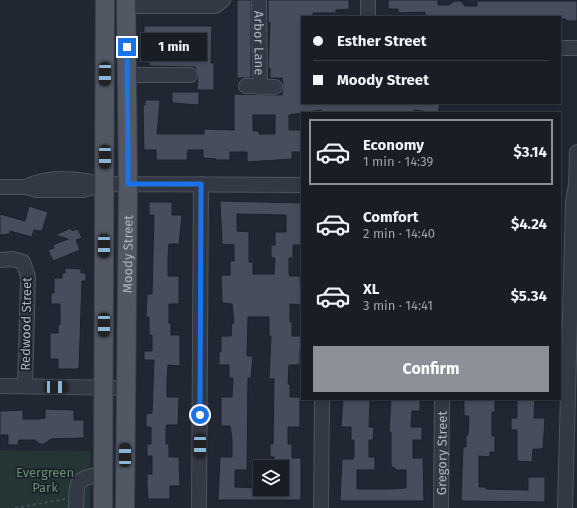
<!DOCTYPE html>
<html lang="en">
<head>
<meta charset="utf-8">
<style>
	body { margin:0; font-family:"Fira Sans",sans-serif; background:#252a32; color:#f1f3f6; height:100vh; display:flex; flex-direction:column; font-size:15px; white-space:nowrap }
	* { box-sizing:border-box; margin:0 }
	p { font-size:13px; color:#9fa2a7 }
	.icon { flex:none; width:22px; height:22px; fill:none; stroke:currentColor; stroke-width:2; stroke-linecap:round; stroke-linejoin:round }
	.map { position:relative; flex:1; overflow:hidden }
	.details { position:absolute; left:301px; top:112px; width:260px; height:288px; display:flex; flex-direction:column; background:#181d26; border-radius:0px; box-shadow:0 2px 6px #0003,0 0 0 1px #363b43 }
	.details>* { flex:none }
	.top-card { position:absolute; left:301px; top:16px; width:260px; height:88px; border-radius:0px; box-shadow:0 2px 6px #0003,0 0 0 1px #363b43; display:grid; align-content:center; height:88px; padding:0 12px; background:#181d26 }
	.buttons { position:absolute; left:253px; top:460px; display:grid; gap:8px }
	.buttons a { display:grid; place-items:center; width:36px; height:36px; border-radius:0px; background:#181d26; box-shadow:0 2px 6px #0003,0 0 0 1px #363b43; font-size:20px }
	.end { position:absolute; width:18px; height:18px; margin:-9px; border:5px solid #1a73e8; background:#fff; box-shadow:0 0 0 2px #fff }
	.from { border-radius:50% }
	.bubble { position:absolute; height:28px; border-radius:0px; background:#181d26; box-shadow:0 2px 6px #0003,0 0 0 1px #363b43; font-size:13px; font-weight:700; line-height:28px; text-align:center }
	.car { position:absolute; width:12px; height:24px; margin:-12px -6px; border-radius:5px; box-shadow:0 0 3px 1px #0007; background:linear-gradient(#222 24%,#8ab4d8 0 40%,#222 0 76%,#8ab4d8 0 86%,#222 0) }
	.top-card b { display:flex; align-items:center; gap:14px; height:38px; font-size:15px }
	.top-card b+b { border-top:1px solid #363b43 }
	.top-card i { width:10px; height:10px; background:#f1f3f6 }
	ul { padding:7px 0 0; list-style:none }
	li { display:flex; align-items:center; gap:12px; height:66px; margin:0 8px 6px; padding:0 4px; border:2px solid transparent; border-radius:0px }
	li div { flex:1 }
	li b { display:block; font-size:15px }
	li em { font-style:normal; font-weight:700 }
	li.current { border-color:#8c9099 }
	li>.icon { width:36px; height:36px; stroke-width:1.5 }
	.button { display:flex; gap:8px; margin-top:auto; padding:8px 12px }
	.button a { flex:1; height:46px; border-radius:0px; background:#8c9099; color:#fff; font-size:16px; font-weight:700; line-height:46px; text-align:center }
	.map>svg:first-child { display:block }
</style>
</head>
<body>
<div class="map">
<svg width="577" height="508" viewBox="0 0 577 508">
	<rect width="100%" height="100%" fill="#202733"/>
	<path fill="#253536" d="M0 450 90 451V508H0Z"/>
	<g fill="#464e5d" stroke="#1b212a" fill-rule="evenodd">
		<rect x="237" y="0" width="14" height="78"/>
		<path d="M268 0H349V9L336 10V13H313V17H302V103H440L438 113 414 110V113H321V110L289 115V130H302V152H292V159L247 162V152H230V160H216V159L203 158V150H188L187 160H156V150H144L143 105H145V100H160L157 134H204V129L234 130V94L282 95 283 87 282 78H270V68H268L270 22 268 23ZM253 115H275V134H259V131H253Z"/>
		<path d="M388 0H438V5H449L454 1H461L465 6H477V1H577V21H566V19H560V17H425V12L399 13 398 9H388Z"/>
		<path d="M144 26H212L211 63H214V90H197L198 75 195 67 149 66V63H144Z"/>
		<path d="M172 92H199V105L172 103Z"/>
		<path d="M220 201 302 203V245H293V258H289V274L290 276H300L301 305 290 304V322H292V336H302V349H300V365H289L288 384H290V397H300V427H288V444H292V458H301V500H218L220 457H232V439L230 426H221V397H232L233 378H229V365H219V352H221V336H231L232 323H234L232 304 222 303 221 275H230V261H234V245L222 244ZM237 214 286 215V232H275V245H271V258H275L274 274H253V262H249V232L237 231ZM248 317H269V336H271L269 379H274L273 444H270V457H274V467H282V470H285L284 487H282V489L235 487V470H247L248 378H251L253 356H247Z"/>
		<path d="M149 202H172V215H182L179 244H169L168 257V276H179V304H169V323H171V335H180V366L168 365 167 379V397H179L178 425H167L166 428V444H169V457H179L180 486H170V499H148L147 484V474H152V456H147V444H151V427H146V414L152 413 154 360H144V351H152V335H149V317H146L147 294H152L154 215H149Z"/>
		<path d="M29 206 48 212 42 231 34 230 32 237 10 231V234L0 235V214L25 221Z"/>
		<path d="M71 228 72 231 78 229 82 238 76 240 80 250 53 261 48 250 54 248 53 245 68 239 55 235Z"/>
		<path d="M65 268 81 269V273H86V281H82L79 369H58V359H50V333H58V325H60V304H51V293H54V278H62V273H65Z"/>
		<path d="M343 399H370L369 427H374L373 440H369V457H375V470H357V489H387L406 488V470H395V468L391 467V432H389L391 399H420V411H412L411 427H422V440H413V458H423L424 501H340L342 459H353L354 456V440H351V427H341Z"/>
		<path d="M464 399H495V412H492V436H495V452H490V457L479 456V487H486V489L528 490V477H545V502L461 501 463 447H466V435H468L469 416H464Z"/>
		<path d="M517 399H535L534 418H545L543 449H533L532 462 517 461V430H511V418H517Z"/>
		<path d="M45 409 74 410V420H84V438L51 439 44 444H40L35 440H19L18 445H8V435H0V411L23 410V419H40L45 418Z"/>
	</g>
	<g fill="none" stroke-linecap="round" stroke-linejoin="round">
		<defs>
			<g id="minor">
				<path id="s1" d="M259 0 260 87"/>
				<path d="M126 6H215L223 0"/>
				<path d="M368 17V0"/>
				<path d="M560 48H577"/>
				<path d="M127 75H190"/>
				<path d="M246 86 275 87"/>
				<path d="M105 184 83 190H37L26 187C49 175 79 179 105 184L302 185"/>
				<path d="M0 187H26"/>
				<path d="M0 260 13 259 23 262 28 276 25 386"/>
				<path d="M0 386 126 388"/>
				<path d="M76 508C77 480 74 479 103 474"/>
				<path d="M199 508 201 184"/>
				<path d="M321 508 322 399"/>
				<path id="s2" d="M441 508 442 399"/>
				<path d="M565 508 573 202 576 185 577 152"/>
			</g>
			<g id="major">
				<path d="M103 508 105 0"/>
				<path id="s3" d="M125 508 128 184 126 0"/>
			</g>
		</defs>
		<use href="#minor" stroke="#4e545f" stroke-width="16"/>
		<use href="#major" stroke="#3d424e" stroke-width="20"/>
		<path stroke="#415154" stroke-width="2" stroke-dasharray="3 3" stroke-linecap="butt" d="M15 508 65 499"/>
		<use href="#minor" stroke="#333944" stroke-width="14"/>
		<use href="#major" stroke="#515864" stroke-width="18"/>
	</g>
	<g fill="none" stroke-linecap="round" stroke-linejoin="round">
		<path stroke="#1a73e8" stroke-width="5" d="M127 47 128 184H201L200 415"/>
	</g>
	<g text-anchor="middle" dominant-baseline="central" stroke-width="3.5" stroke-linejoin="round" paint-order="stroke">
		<g font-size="13" fill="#adb4c1" stroke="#191f28">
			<text stroke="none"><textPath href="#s1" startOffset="43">Arbor Lane</textPath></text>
			<text stroke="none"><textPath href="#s3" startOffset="254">Moody Street</textPath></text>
			<text transform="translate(26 324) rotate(-89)">Redwood Street</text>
			<text stroke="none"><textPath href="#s2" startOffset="55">Gregory Street</textPath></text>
		</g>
		<g font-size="13" fill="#678f72" stroke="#191f28">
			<text x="45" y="472">Evergreen<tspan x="45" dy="15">Park</tspan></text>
		</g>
	</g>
</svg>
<div class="buttons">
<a><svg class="icon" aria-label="layers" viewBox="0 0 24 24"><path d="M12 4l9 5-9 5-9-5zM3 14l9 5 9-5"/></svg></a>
</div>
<i class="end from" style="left:200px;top:415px"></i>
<i class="end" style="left:127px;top:47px"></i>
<div class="bubble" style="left:141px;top:33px;width:66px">1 min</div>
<i class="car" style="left:105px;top:74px;rotate:181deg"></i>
<i class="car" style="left:105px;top:157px;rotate:180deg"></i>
<i class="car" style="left:104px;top:246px;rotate:180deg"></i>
<i class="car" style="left:104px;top:325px;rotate:180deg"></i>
<i class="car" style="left:56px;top:387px;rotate:91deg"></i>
<i class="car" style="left:200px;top:446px;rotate:180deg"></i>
<i class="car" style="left:125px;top:455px;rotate:0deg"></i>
<div class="top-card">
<b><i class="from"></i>Esther Street</b>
<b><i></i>Moody Street</b>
</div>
<section class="details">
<ul>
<li class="current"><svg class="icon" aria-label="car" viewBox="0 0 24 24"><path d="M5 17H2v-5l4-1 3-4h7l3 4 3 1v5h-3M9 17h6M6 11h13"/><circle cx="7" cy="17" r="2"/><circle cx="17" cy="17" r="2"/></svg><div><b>Economy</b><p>1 min · 14:39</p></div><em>$3.14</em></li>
<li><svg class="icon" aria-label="car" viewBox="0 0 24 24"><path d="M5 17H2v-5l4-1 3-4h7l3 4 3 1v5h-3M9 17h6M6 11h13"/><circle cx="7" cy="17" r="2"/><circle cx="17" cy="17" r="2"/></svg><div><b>Comfort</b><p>2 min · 14:40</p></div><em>$4.24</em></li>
<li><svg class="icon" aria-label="car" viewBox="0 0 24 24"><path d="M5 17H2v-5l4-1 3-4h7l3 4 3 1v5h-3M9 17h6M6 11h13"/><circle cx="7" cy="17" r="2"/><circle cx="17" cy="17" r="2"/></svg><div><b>XL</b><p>3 min · 14:41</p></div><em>$5.34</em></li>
</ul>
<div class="button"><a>Confirm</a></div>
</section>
</div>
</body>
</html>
